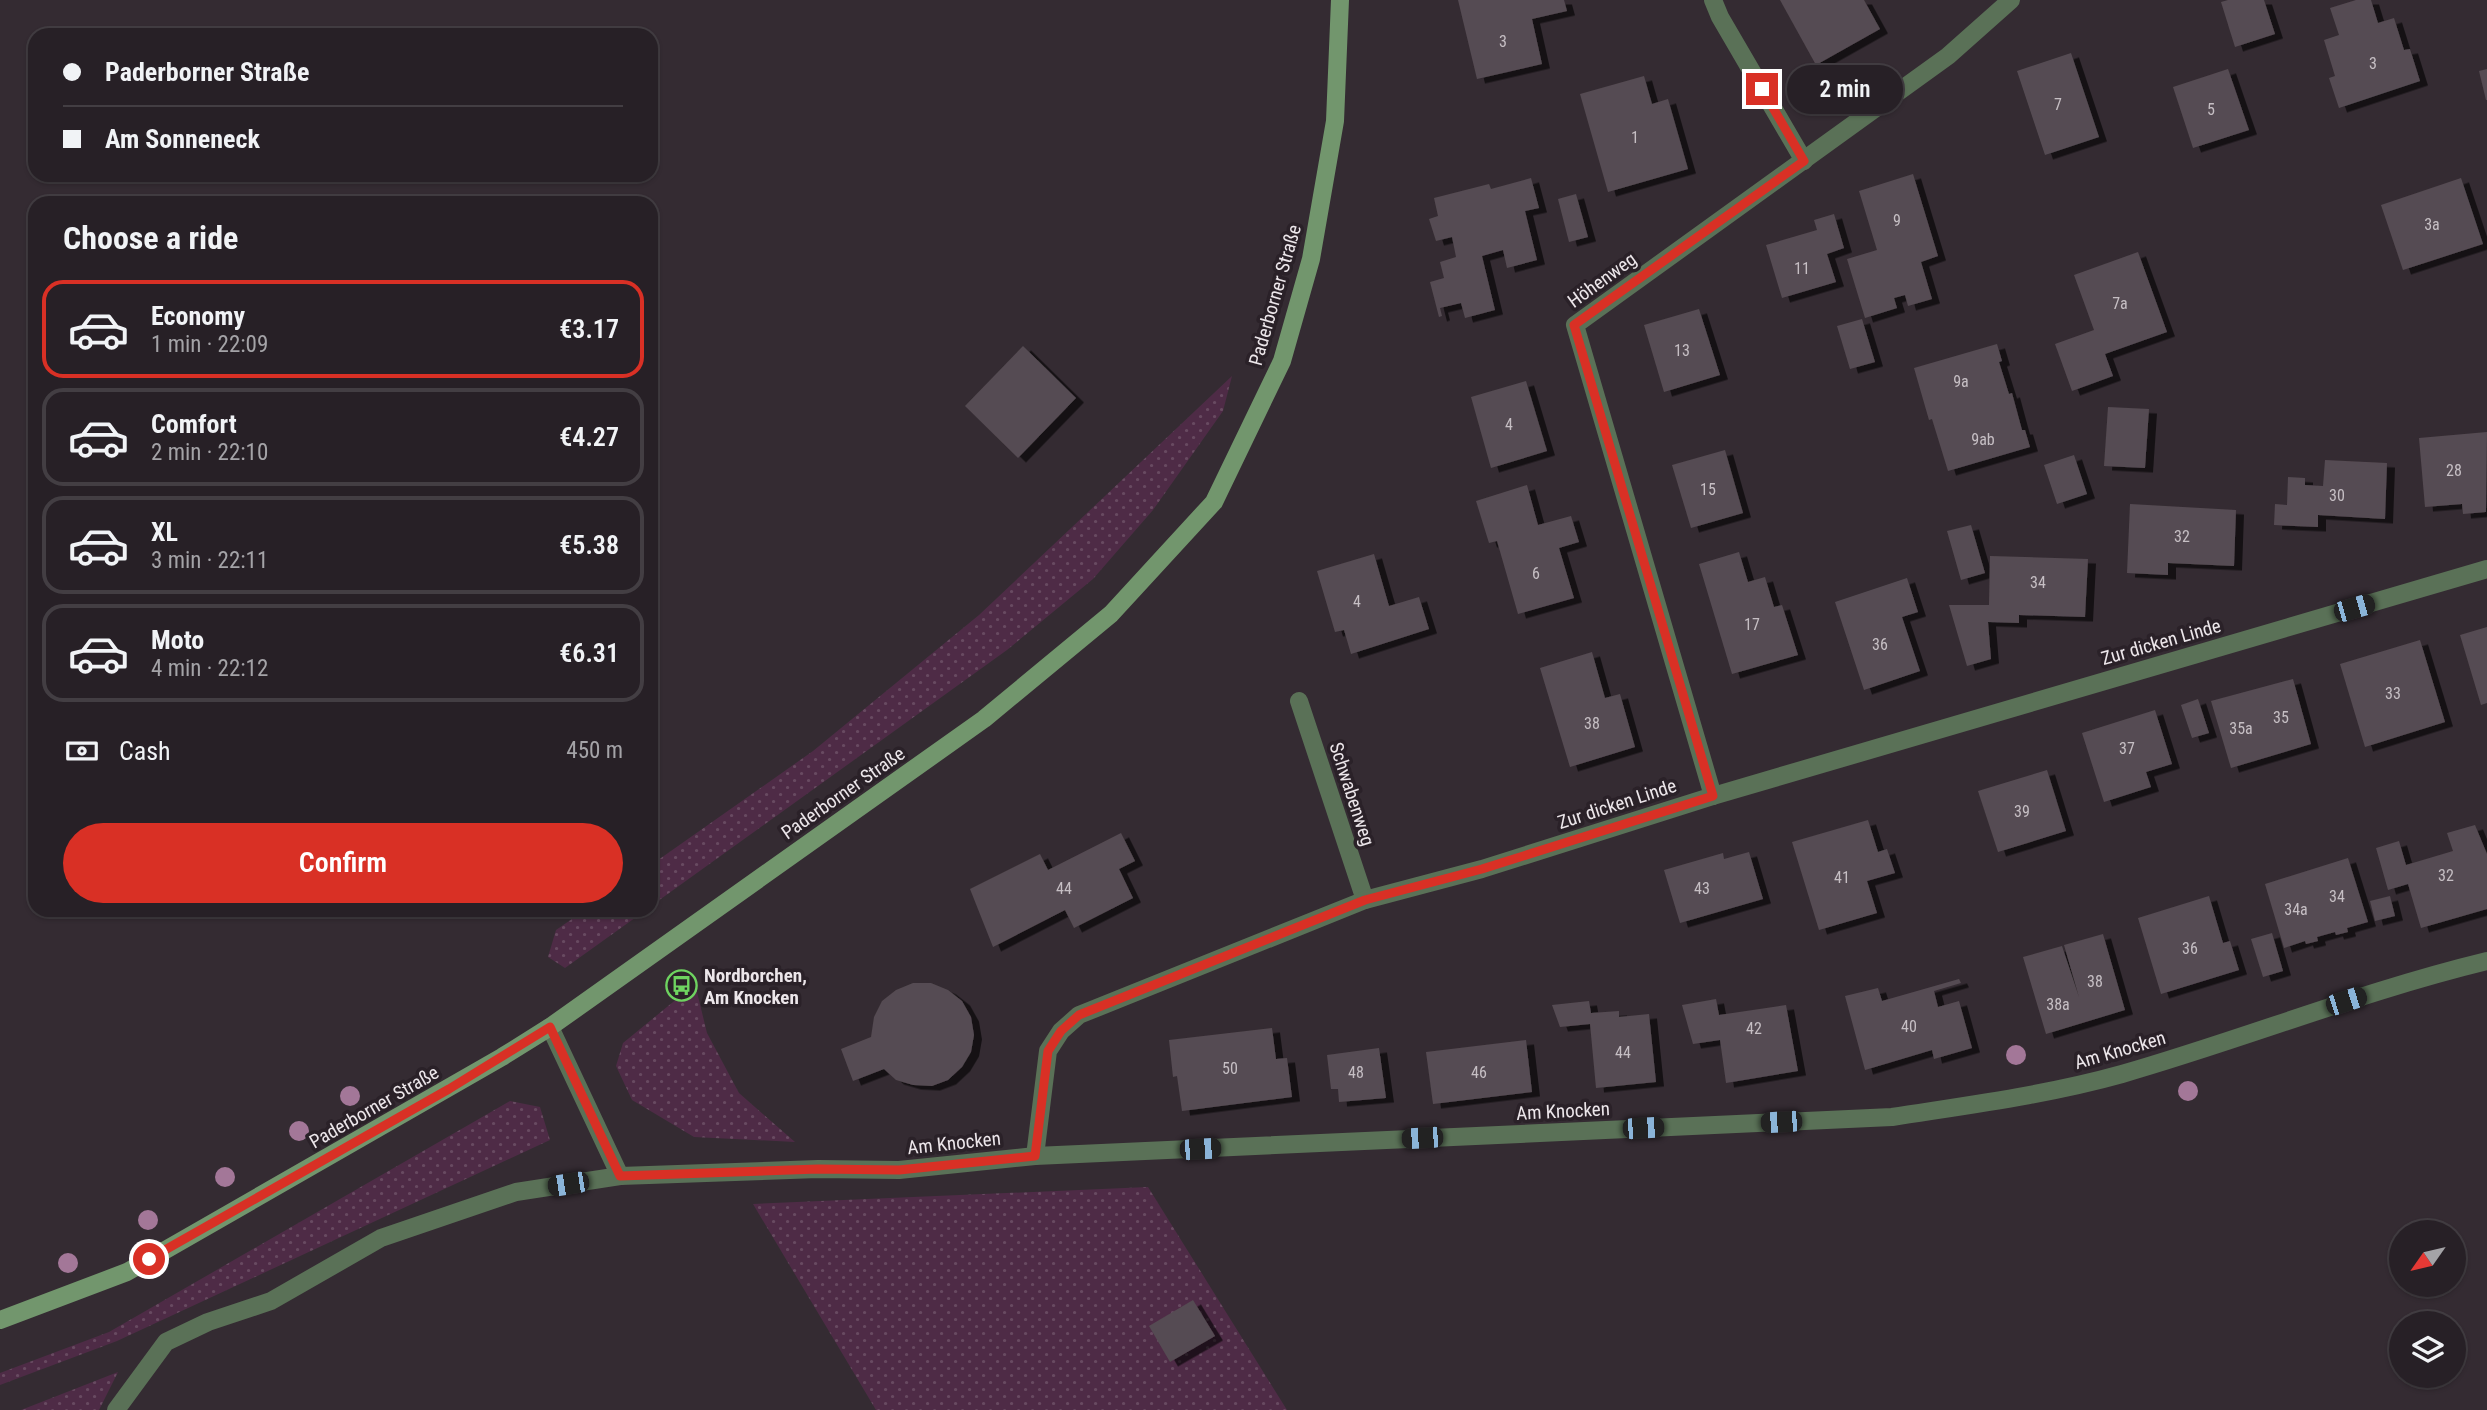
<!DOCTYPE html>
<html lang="en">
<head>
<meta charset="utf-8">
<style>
	body { margin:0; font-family:"Roboto Condensed",sans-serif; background:#2f282e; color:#f1f3f6; height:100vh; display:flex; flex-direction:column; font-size:26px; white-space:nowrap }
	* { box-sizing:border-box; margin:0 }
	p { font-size:23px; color:#a4a3a7 }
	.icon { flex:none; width:38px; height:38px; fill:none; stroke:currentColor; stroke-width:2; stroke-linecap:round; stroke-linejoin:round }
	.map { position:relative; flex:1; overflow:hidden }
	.sheet { position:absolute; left:28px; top:196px; width:630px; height:721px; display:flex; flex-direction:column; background:#272026; border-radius:21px; box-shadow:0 2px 5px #0004,0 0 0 2px #433e43 }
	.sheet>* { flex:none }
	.hud { position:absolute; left:28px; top:28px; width:630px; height:154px; border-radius:21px; box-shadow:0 2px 5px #0004,0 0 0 2px #433e43; display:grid; align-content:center; height:154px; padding:0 35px; background:#272026 }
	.needle { width:46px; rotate:236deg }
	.buttons { position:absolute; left:2389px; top:1220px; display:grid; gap:14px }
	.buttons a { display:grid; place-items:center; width:77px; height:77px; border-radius:50%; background:#272026; box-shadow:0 2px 5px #0004,0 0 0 2px #433e43; font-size:35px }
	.end { position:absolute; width:32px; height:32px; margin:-16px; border:9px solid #d93025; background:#fff; box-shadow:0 0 0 4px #fff }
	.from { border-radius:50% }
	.bubble { position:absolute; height:49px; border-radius:24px; background:#272026; box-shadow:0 2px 5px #0004,0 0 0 2px #433e43; font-size:23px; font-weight:600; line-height:49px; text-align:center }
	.car { position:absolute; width:21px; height:42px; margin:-21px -10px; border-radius:9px; box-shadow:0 0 5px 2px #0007; background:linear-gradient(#222 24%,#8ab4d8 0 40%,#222 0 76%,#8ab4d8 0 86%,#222 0) }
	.hud b { display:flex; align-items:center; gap:24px; height:66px; font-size:26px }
	.hud b+b { border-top:2px solid #433e43 }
	.hud i { width:18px; height:18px; background:#f1f3f6 }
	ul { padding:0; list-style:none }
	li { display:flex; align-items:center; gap:21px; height:98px; margin:0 14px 10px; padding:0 21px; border:4px solid #433e43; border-radius:21px }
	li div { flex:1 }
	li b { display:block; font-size:26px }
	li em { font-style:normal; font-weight:600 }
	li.selected { border-color:#d93025 }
	li>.icon { width:63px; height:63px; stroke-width:1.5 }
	h2 { padding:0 35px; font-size:32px; line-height:84px }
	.pay { display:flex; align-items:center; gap:18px; height:77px; padding:0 35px; font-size:26px }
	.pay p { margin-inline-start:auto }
	.primary-button { display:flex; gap:14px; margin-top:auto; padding:14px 35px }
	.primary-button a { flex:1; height:80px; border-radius:42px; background:#d93025; color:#fff; font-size:28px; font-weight:600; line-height:80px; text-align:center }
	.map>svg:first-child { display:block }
</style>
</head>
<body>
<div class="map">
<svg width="2487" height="1410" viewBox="0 0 2487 1410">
	<defs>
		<pattern id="grass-dots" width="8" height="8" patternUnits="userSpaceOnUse" patternTransform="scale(1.75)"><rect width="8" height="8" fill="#4e2b46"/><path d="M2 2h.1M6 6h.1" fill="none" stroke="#684a61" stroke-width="1.8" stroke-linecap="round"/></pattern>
		<filter id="shadow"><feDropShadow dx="8" dy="4.5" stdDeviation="0" flood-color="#0009"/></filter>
	</defs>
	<rect width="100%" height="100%" fill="#342b32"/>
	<g fill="url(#grass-dots)">
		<path d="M1232 376 1223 411 1153 510 1093 579 1007 650 651 906V865L813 751 979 615Z"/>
		<path d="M585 910H646L565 968 548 957 556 930Z"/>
		<path d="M695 984 707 1033 739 1093 795 1142 694 1137 632 1100 616 1066 623 1043Z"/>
		<path d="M510 1101 540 1107 550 1140 117 1341 0 1385V1373L109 1332Z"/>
		<path d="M1148 1187 1287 1410H876L753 1204Z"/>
		<path d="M118 1372 99 1410H21Z"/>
	</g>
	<g fill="#554b52" filter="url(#shadow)">
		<path d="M1458 0H1564L1567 11 1532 19 1542 64 1477 79Z"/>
		<path d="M1780 0H1864L1880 29 1816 65Z"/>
		<path d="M2228 0H2264L2275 34 2235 47 2221 2Z"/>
		<path d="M2356 0H2371L2378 23 2394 18 2404 50 2410 49 2420 81 2339 108 2329 78 2335 76 2324 40 2339 35 2330 8Z"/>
		<path d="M2071 53 2099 137 2045 155 2017 71Z"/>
		<path d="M2228 69 2249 130 2193 148 2173 87Z"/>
		<path d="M2487 69V100H2486L2479 71Z"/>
		<path d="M1644 76 1652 104 1668 99 1688 169 1608 192 1580 94Z"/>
		<path d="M1913 174 1938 256 1921 262 1932 299 1908 306 1905 295 1894 298 1897 308 1865 318 1847 259 1877 250 1859 191Z"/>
		<path d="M1531 178 1539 208 1525 211 1537 260 1507 268 1503 250 1482 256 1495 310 1465 318 1461 303 1440 308 1442 316 1439 317 1430 282 1444 278 1440 262 1456 257 1452 237 1436 241 1429 219 1438 216 1434 198 1489 184 1491 189Z"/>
		<path d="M2461 178 2483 244 2403 270 2381 205Z"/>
		<path d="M1576 194 1588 237 1569 242 1558 199Z"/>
		<path d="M1834 214 1844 248 1827 254 1836 282 1782 298 1766 245 1817 230 1814 220Z"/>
		<path d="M2138 252 2167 332 2105 354 2113 376 2072 391 2055 344 2094 330 2074 275Z"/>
		<path d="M1699 309 1720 375 1664 392 1644 325Z"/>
		<path d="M1862 319 1875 362 1850 369 1837 326Z"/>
		<path d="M1997 344 2002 361 1999 362 2009 394 2012 393 2022 430H2025L2030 447 1948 471 1932 419 1929 420 1914 368Z"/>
		<path d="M1023 346 1076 398 1018 458 965 406Z"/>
		<path d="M1526 381 1547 451 1491 468 1471 397Z"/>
		<path d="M2108 407 2149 409 2145 468 2104 466Z"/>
		<path d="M2487 432 2486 512 2463 514 2462 504 2425 507 2419 438Z"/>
		<path d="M1725 450 1743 513 1691 528 1672 465Z"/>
		<path d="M2074 455 2087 494 2057 504 2044 465Z"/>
		<path d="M2325 460 2387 463 2385 519 2318 515V527L2274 525 2275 504 2287 505 2288 477 2305 478V485L2323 486Z"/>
		<path d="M1527 485 1538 525 1571 516 1579 542 1559 548 1574 598 1518 614 1497 541 1489 543 1476 501Z"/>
		<path d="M2130 504 2236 510 2234 566 2168 563V575L2127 573Z"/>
		<path d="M1971 525 1985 573 1961 580 1947 531Z"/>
		<path d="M1739 552 1748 582 1765 577 1774 607 1782 605 1798 655 1732 674 1699 564Z"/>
		<path d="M1374 554 1389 606 1419 597 1429 629 1351 654 1344 630 1335 632 1317 571Z"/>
		<path d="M1990 556 2088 559 2085 617 2019 615V623L1988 622 1991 659 1967 666 1949 605H1989Z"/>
		<path d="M1907 578 1918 612 1902 617 1920 671 1864 690 1835 602Z"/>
		<path d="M2487 627V703L2481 705 2460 635Z"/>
		<path d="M2420 640 2445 722 2365 747 2340 664Z"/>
		<path d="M1592 652 1605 698 1620 694 1635 747 1570 767 1540 668Z"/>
		<path d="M2293 679 2311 744 2231 768 2211 701Z"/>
		<path d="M2198 699 2209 733 2192 738 2181 705Z"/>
		<path d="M2155 710 2172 764 2146 772 2151 787 2104 802 2082 733Z"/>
		<path d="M2047 770 2066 831 1998 852 1978 791Z"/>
		<path d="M1868 820 1878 852 1887 849 1895 873 1867 881 1877 913 1819 930 1792 842Z"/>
		<path d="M2475 825 2487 854V909L2421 928 2408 884 2388 890 2376 848 2399 841 2406 865 2453 851 2447 833Z"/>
		<path d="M1121 833 1135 861 1119 869 1133 898 1074 928 1065 910 993 947 970 889 1040 854 1048 870Z"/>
		<path d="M1749 852 1763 899 1680 923 1664 870 1723 853 1724 859Z"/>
		<path d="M2348 858 2368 922 2347 928 2348 932 2336 935 2335 932 2317 937 2318 941 2306 944 2305 941 2284 948 2265 884Z"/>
		<path d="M2209 896 2223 943 2230 941 2239 970 2161 994 2138 918Z"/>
		<path d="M2390 896 2395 916 2375 921 2370 901Z"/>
		<path d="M2272 933 2283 971 2263 977 2251 939Z"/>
		<path d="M2103 934 2125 1010 2046 1034 2023 957 2062 946 2079 997 2064 945Z"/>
		<path d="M1959 979 1961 983 1934 991 1938 1007 1959 1001 1972 1048 1934 1059 1932 1050 1865 1070 1845 996 1878 988 1882 1001Z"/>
		<path d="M913 983H931L948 990 962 1001 971 1017 974 1035 971 1052 962 1067 948 1080 932 1086 913 1085 896 1080 884 1069 853 1081 841 1049 871 1037 874 1017 882 1001 896 990Z"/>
		<path d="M1716 999 1719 1015 1786 1005 1798 1071 1726 1083 1720 1040 1693 1044 1682 1005Z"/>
		<path d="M1589 1001 1591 1013 1619 1011V1017L1649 1014 1656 1082 1596 1088 1590 1024 1560 1027 1552 1005Z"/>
		<path d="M1272 1028 1276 1059 1287 1058 1292 1097 1182 1111 1177 1076 1173 1077 1169 1040Z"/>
		<path d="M1526 1040 1532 1092 1433 1104 1426 1052Z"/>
		<path d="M1379 1048 1386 1098 1339 1102 1338 1089H1331L1327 1055Z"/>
		<path d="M1193 1300 1215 1336 1170 1362 1149 1326Z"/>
	</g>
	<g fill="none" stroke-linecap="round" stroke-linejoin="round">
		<g stroke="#5a7157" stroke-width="18">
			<path d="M1713 0 1720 17 1804 161"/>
			<path d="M1299 701 1365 900"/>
			<path d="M1713 796 1575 325 1948 56 2011 0"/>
			<path d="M550 1027 620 1176"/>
			<path d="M1035 1156 1048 1051 1061 1031 1079 1015 1365 900 1482 869 1713 796 2487 569"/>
			<path d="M116 1410 166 1342 208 1322 271 1301 381 1238 516 1192 620 1176 818 1169 899 1170 1035 1156 1892 1117C1968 1105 2047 1095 2122 1074 2244 1039 2363 991 2487 961"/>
		</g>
		<path stroke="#72966d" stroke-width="18" d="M0 1320 127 1272 502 1057 550 1027 984 719 1111 614 1214 502 1282 361 1311 259 1335 121 1340 0"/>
	</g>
	<g fill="#a37798">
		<circle cx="2016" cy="1055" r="10"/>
		<circle cx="2188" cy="1091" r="10"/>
		<circle cx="350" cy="1096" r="10"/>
		<circle cx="299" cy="1131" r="10"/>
		<circle cx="225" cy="1177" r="10"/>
		<circle cx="148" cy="1220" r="10"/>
		<circle cx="68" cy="1263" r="10"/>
	</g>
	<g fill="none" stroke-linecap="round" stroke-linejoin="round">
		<path stroke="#d93025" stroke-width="9" d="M149 1259 449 1089 550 1027 620 1176 818 1169 899 1170 1035 1156 1048 1051 1061 1031 1079 1015 1365 900 1482 869 1713 796 1574 325 1804 161 1762 89"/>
	</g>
	<defs>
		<symbol id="bus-ring" viewBox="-11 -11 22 22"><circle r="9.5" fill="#2a2128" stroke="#6ed360" stroke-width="1.5"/><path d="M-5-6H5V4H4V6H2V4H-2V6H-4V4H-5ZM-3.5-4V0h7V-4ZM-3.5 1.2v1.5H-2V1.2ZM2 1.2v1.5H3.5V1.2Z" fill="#6ed360"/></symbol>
	</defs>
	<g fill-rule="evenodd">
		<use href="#bus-ring" x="664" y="968" width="35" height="35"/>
	</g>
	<g text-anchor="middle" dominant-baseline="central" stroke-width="7" stroke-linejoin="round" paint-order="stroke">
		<g font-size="16" fill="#c6bfc4">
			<text x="1503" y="41">3</text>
			<text x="2373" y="63">3</text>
			<text x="2058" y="104">7</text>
			<text x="2211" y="109">5</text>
			<text x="1635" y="137">1</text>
			<text x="1897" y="220">9</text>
			<text x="2432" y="224">3a</text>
			<text x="1802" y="268">11</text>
			<text x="2120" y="303">7a</text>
			<text x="1682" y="350">13</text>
			<text x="1961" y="381">9a</text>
			<text x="1509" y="424">4</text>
			<text x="1983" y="439">9ab</text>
			<text x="2454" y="470">28</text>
			<text x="1708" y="489">15</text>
			<text x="2337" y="495">30</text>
			<text x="2182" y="536">32</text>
			<text x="1536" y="573">6</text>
			<text x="2038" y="582">34</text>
			<text x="1357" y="601">4</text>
			<text x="1752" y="624">17</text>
			<text x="1880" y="644">36</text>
			<text x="2393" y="693">33</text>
			<text x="2281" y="717">35</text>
			<text x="1592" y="723">38</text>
			<text x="2241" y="728">35a</text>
			<text x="2127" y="748">37</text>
			<text x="2022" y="811">39</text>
			<text x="2446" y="875">32</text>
			<text x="1842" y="877">41</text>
			<text x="1064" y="888">44</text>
			<text x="1702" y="888">43</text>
			<text x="2337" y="896">34</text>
			<text x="2296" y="909">34a</text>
			<text x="2190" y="948">36</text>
			<text x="2095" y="981">38</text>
			<text x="2058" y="1004">38a</text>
			<text x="1909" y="1026">40</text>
			<text x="1754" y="1028">42</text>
			<text x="1623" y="1052">44</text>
			<text x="1230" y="1068">50</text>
			<text x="1356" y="1072">48</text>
			<text x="1479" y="1072">46</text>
		</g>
		<g font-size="19" fill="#ece6ea" stroke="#2a2128">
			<text transform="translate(1602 280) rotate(-36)">Höhenweg</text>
			<text transform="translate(1275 295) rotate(-74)">Paderborner Straße</text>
			<text transform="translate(2161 642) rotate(-16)">Zur dicken Linde</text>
			<text transform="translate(843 793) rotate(-35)">Paderborner Straße</text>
			<text transform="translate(1352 794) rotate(72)">Schwabenweg</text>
			<text transform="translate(1617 804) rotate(-18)">Zur dicken Linde</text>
			<text transform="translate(2120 1050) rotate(-16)">Am Knocken</text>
			<text transform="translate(374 1107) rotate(-30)">Paderborner Straße</text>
			<text transform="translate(1563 1111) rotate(-3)">Am Knocken</text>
			<text transform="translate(954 1143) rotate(-6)">Am Knocken</text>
		</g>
		<g font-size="19" font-weight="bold" fill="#ece6ea" stroke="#2a2128" text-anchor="start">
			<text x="704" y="975">Nordborchen,<tspan x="704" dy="22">Am Knocken</tspan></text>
		</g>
	</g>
</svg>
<div class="buttons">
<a><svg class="needle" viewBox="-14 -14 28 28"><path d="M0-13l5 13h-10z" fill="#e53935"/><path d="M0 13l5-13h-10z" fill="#a4a3a7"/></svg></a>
<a><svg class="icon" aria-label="layers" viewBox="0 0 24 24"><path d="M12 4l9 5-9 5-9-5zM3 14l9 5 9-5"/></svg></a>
</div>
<i class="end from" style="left:149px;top:1259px"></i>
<i class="end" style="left:1762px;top:89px"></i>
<div class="bubble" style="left:1787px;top:65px;width:116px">2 min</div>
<i class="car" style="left:2354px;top:608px;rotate:74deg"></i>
<i class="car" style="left:2346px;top:1001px;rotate:72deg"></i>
<i class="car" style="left:1781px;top:1122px;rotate:267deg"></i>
<i class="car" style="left:1643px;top:1128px;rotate:87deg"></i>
<i class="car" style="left:1422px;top:1138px;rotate:267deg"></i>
<i class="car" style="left:1200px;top:1149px;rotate:87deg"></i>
<i class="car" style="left:568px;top:1184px;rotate:261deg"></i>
<div class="hud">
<b><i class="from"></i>Paderborner Straße</b>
<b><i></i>Am Sonneneck</b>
</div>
<section class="sheet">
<h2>Choose a ride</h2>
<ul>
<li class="selected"><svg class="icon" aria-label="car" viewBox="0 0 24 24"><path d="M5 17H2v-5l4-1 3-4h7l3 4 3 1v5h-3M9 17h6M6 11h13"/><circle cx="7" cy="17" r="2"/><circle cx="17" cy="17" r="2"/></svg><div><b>Economy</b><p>1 min · 22:09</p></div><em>€3.17</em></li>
<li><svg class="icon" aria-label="car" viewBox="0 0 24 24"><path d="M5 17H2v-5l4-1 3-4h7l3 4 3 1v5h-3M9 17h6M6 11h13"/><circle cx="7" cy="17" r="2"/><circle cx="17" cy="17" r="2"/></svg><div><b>Comfort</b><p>2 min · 22:10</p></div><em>€4.27</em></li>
<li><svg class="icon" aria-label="car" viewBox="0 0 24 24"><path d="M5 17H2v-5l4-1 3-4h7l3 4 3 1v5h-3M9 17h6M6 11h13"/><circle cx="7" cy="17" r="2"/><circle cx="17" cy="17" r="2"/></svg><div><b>XL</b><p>3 min · 22:11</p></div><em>€5.38</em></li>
<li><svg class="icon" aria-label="car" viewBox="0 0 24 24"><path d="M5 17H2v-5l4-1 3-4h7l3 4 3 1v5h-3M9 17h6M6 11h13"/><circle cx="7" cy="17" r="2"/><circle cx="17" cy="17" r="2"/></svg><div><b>Moto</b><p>4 min · 22:12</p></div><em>€6.31</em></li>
</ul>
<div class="pay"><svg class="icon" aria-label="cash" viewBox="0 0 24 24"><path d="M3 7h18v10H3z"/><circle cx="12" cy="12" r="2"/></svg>Cash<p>450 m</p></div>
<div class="primary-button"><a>Confirm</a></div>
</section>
</div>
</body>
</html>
